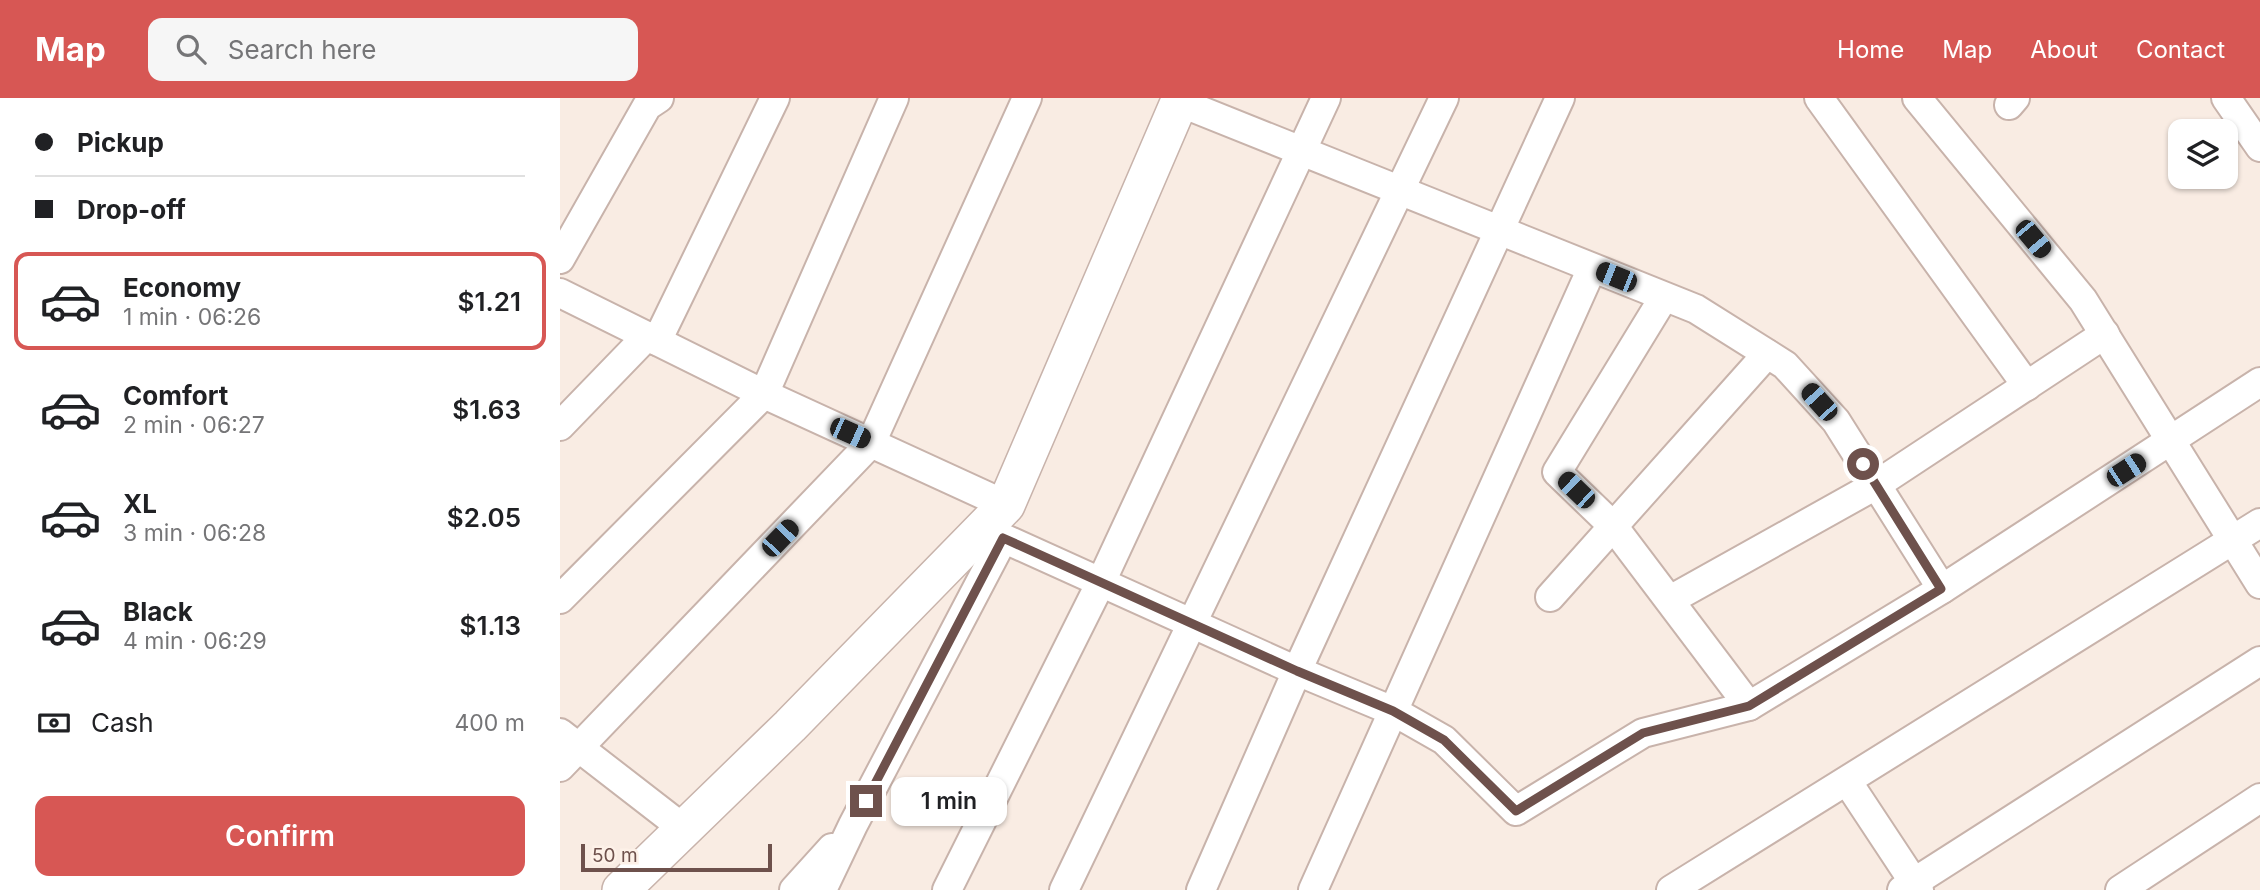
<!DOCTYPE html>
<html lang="en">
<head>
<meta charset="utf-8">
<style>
	body { margin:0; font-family:Inter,sans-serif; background:#f6f6f6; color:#202124; height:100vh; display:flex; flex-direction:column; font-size:26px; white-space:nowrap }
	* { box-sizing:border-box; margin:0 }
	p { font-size:23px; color:#757577 }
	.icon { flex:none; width:38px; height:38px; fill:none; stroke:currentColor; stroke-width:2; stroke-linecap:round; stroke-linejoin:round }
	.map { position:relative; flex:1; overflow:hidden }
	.panel { display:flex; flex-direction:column; background:#fff; width:560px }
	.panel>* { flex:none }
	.top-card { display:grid; align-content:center; height:154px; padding:0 35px; background:#fff }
	.controls { position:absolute; left:1608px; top:21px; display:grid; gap:14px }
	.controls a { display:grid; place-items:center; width:70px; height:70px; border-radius:14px; background:#fff; box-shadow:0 2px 5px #0004; font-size:35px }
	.scale { position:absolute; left:21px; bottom:18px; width:191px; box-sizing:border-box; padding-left:7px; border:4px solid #6e514c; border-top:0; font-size:19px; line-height:24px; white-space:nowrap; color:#6e514c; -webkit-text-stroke:5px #fdf1e8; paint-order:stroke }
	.end { position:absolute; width:32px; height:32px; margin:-16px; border:9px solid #6e514c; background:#fff; box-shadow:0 0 0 4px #fff }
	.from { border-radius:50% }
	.bubble { position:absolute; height:49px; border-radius:14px; background:#fff; box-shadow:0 2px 5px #0004; font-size:23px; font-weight:600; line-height:49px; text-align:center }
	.car { position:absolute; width:21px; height:42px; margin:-21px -10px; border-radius:9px; box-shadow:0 0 5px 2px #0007; background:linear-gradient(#222 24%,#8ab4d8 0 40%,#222 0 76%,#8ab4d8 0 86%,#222 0) }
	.top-card b { display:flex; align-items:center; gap:24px; height:66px; font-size:26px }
	.top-card b+b { border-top:2px solid #e0e0e0 }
	.top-card i { width:18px; height:18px; background:#202124 }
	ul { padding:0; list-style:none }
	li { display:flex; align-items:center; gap:21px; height:98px; margin:0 14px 10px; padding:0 21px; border:4px solid transparent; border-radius:14px }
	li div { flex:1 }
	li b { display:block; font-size:26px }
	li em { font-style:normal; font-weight:600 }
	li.active { border-color:#d75754 }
	li>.icon { width:63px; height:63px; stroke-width:1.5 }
	.pay { display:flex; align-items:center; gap:18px; height:77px; padding:0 35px; font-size:26px }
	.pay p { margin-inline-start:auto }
	.action { display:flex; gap:14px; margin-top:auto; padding:14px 35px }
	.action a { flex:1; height:80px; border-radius:14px; background:#d75754; color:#fff; font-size:28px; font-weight:600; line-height:80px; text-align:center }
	header { display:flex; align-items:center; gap:42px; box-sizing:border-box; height:98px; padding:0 35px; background:#d75754; color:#fff }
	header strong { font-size:33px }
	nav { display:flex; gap:38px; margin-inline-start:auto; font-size:24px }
	.search { width:490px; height:63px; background:#f6f6f6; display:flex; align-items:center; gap:18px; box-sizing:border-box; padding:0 24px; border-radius:14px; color:#757577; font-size:26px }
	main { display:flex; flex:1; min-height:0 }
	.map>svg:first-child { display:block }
</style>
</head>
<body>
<header>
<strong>Map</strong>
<div class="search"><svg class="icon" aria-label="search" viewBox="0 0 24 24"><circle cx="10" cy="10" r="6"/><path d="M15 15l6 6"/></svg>Search here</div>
<nav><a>Home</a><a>Map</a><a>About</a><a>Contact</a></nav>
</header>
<main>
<section class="panel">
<div class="top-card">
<b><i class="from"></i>Pickup</b>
<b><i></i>Drop-off</b>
</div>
<ul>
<li class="active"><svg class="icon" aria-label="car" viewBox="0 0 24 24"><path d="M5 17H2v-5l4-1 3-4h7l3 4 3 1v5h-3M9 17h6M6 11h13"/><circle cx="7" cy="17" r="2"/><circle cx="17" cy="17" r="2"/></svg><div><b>Economy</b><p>1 min · 06:26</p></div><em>$1.21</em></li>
<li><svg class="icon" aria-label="car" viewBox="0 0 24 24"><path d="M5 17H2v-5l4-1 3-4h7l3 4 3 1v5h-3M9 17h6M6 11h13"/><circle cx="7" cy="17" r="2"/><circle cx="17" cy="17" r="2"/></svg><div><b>Comfort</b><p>2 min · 06:27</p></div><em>$1.63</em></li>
<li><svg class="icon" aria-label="car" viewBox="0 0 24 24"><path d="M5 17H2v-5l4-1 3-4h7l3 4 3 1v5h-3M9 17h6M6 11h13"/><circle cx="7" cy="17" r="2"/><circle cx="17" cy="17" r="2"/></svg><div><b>XL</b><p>3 min · 06:28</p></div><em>$2.05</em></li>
<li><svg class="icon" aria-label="car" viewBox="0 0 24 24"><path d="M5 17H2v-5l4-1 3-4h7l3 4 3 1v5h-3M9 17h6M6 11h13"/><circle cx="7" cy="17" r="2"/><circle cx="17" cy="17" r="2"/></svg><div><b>Black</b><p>4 min · 06:29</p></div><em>$1.13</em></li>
</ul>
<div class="pay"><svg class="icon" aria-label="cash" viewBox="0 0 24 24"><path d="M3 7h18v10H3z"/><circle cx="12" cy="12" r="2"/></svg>Cash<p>400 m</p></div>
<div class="action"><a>Confirm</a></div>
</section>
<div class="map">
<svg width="1700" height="792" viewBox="0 0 1700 792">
	<rect width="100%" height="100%" fill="#f9ece3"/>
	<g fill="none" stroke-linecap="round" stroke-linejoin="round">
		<defs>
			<g id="minor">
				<path d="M1259 0 1467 288"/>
				<path d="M1357 0 1523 202 1700 486"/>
				<path d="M1666 0 1700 49"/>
				<path d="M619 4 1136 211 1225 267 1276 323 1382 491"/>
				<path d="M1449 7 1455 0"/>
				<path d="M0 161 87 8 99 0"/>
				<path d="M0 195 204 296 446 407"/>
				<path d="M1104 199 997 374 1053 428 1189 608"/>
				<path d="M97 243 215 0"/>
				<path d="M0 328 87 238"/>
				<path d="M423 431 737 573 833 613 884 642 956 713 1083 635 1189 608 1382 491 1700 284"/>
				<path d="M990 499 1207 256"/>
				<path d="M0 501 204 296 334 0"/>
				<path d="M1110 502 1316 387 1545 236"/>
				<path d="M0 635 124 731"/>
				<path d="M0 669 311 345 467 0"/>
				<path d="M1287 683 1359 792"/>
				<path d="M234 792 272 750"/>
				<path d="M262 792 293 727 443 441"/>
				<path d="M387 792 541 484 766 0"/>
				<path d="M504 792 884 0"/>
				<path d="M641 792 737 573 1000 0"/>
				<path d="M753 792 1032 170"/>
				<path d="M1111 792 1700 425"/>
				<path d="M1342 792 1700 563"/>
				<path d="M1560 792 1700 700"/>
			</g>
			<path id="tertiary" d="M61 792 230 628 446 407 621 0"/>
		</defs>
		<use href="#minor" stroke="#c8b3ab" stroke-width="32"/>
		<use href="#tertiary" stroke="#c8b3ab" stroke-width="40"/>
		<use href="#minor" stroke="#fff" stroke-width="28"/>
		<use href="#tertiary" stroke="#fff" stroke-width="37"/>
	</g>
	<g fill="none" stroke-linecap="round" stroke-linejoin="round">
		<path stroke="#6e514c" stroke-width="9" d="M306 703 443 440 737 573 833 613 884 642 956 713 1083 635 1189 608 1381 491 1303 366"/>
	</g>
</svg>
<div class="controls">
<a><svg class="icon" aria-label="layers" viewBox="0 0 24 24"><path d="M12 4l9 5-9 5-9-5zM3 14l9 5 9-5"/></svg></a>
</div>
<div class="scale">50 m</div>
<i class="end from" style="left:1303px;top:366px"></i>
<i class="end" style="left:306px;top:703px"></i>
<div class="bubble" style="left:331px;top:679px;width:116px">1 min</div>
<i class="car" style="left:1473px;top:141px;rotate:140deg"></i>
<i class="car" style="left:1056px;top:179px;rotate:292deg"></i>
<i class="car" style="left:1259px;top:304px;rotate:318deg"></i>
<i class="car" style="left:290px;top:335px;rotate:114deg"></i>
<i class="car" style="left:1566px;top:372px;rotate:57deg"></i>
<i class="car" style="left:1016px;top:392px;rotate:314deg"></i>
<i class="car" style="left:220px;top:440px;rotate:44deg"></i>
</div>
</main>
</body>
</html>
